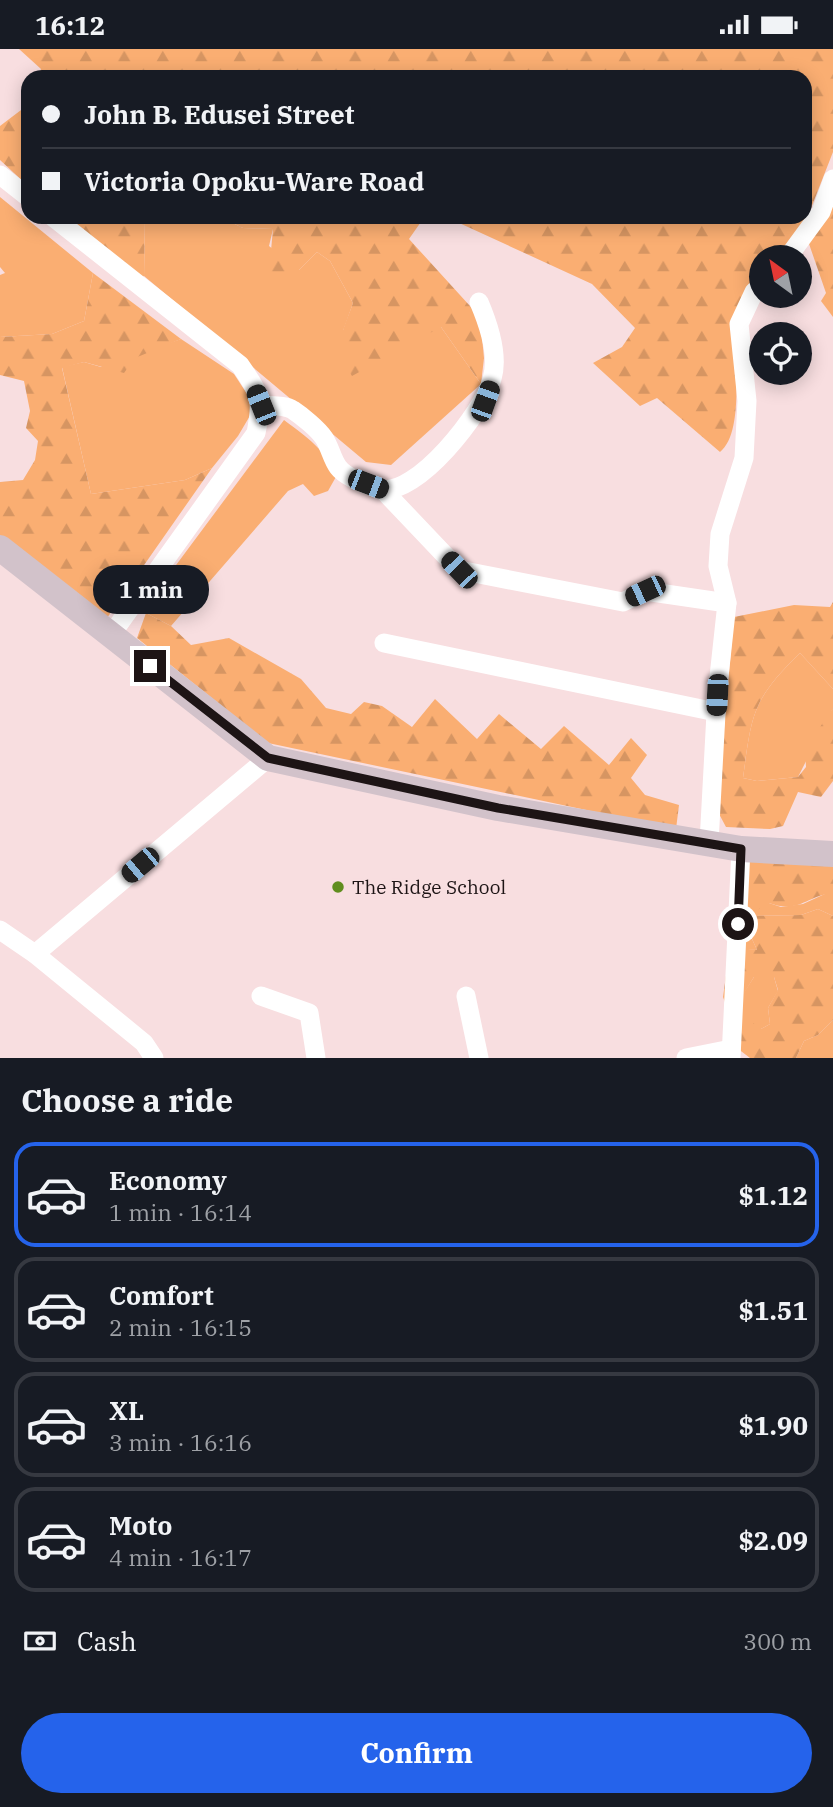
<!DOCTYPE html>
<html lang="en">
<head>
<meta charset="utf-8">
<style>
	body { margin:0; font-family:"IBM Plex Serif",serif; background:#242831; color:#f1f3f6; height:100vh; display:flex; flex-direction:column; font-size:26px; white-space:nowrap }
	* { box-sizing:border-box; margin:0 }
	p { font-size:23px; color:#9ea1a6 }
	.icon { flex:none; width:38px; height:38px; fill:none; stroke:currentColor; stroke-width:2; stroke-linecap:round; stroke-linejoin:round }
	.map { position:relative; height:1009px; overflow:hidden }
	.details { display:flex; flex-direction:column; background:#171b24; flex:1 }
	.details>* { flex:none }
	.top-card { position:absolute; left:21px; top:21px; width:791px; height:154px; border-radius:21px; box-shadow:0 4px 18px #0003; display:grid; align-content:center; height:154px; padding:0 21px; background:#171b24 }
	.needle { width:46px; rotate:327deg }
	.tools { position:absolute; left:749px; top:196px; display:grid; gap:14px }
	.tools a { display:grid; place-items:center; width:63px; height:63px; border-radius:50%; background:#171b24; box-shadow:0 4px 18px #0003; font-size:35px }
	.end { position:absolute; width:32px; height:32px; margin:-16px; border:9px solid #1d1415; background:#fff; box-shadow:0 0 0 4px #fff }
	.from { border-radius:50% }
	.bubble { position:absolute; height:49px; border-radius:24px; background:#171b24; box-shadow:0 4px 18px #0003; font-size:23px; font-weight:800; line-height:49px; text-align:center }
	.car { position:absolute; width:21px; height:42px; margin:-21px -10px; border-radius:9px; box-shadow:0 0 5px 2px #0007; background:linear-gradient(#222 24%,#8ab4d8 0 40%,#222 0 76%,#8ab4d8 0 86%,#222 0) }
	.top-card b { display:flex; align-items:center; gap:24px; height:66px; font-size:26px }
	.top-card b+b { border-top:2px solid #363941 }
	.top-card i { width:18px; height:18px; background:#f1f3f6 }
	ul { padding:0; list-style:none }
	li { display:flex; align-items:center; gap:21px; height:105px; margin:0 14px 10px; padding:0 7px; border:4px solid #363941; border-radius:21px }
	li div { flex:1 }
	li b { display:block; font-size:26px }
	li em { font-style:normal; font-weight:800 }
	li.on { border-color:#2563eb }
	li>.icon { width:63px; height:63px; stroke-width:1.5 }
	h2 { padding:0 21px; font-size:32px; line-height:84px }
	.pay { display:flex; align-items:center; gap:18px; height:77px; padding:0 21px; font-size:26px }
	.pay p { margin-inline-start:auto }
	.button { display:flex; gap:14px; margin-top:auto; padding:14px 21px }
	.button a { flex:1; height:80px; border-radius:42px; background:#2563eb; color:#fff; font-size:28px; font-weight:800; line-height:80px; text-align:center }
	.status { display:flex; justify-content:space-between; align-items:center; height:49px; padding:0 35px; background:#171b24; direction:ltr }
	.status svg { height:19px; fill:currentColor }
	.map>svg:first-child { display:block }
</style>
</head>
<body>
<div class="status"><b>16:12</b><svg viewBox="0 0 49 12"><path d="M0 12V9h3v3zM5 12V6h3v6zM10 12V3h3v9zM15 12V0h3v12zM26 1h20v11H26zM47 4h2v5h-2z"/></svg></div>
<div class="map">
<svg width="833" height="1009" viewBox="0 0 833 1009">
	<defs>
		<pattern id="forest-firs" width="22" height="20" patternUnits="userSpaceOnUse" patternTransform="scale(1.75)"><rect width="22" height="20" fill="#faae72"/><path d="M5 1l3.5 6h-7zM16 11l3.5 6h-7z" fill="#d69562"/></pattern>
	</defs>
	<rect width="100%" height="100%" fill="#f8dee0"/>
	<g fill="#faae72">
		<path d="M0 148 93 224 84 272 52 285 0 288V226L5 224 0 218Z"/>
		<path d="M145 168H220L243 179 273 180 269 197 299 221 317 203 330 212 353 254 343 282 441 278 481 335 391 416 366 413 144 227Z"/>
		<path d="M181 290 234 325 249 348 251 365 238 387 212 419 185 431 91 445 62 318 84 313 101 318Z"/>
		<path d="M284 371C307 388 325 401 337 426L328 442 314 447 303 435 288 442 171 577 146 564 153 547Z"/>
		<path d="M800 604 833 640V659L798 728 757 732 743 729C752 664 752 651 800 604Z"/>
		<path d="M827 844 833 845V867L818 860 801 866 749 867 748 881 757 901 740 900 742 855 769 854 781 858 803 855Z"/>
		<path d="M754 928H774L778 942 768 959 770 975 761 980 736 984 743 945Z"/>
		<path d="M833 971V1009H796L804 992 818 986Z"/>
	</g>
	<g fill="url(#forest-firs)">
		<path d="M19 0H833V103L804 177 777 208H761C761 241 736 251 735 271 733 303 746 382 720 403L657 349 640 357 593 314 622 298 635 279 592 235 457 173 423 170 409 190 480 268 484 309 481 335 441 278 352 327C333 296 341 287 353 254L330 212 317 203 299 221 282 232 269 223 273 180 243 179 220 168H805V28H38L41 20Z"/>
		<path d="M28 50V137L0 111V77L25 58Z"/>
		<path d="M833 149V268L821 252 826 244 808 192Z"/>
		<path d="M67 168H145L144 227 140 230Z"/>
		<path d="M93 224 181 290 135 309 124 324 84 313 62 319 91 445 185 431 212 419 107 569 0 488V433L23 431 35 411 38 392 26 379 30 362 24 332 0 326V288L52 285 84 272Z"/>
		<path d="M833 553V640L800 604C752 651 752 664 743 729L757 732 798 728 806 718 805 700 833 659V732L821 748 798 743 783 777 770 780 726 778 718 763V747L734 568 794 556 830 558Z"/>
		<path d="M146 564 171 577 191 596 229 589 301 630 326 659 351 665 364 653 382 657 412 678 435 650 477 690 499 665 541 700 564 677 609 716 631 689 647 706 631 729 645 746 679 756 676 780 268 694 137 589Z"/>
		<path d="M748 807 833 814V845C811 843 800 866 769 854L757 861 742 855Z"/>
		<path d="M818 860 833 867V971L818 986 804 992 796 1009H750L737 999 736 984 748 970 761 980 770 975 768 959 778 941 774 928H754L743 946V965L729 964 723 948 730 898 757 901 748 881V867L801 866Z"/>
	</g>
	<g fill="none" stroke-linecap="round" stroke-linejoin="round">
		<g stroke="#fff" stroke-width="19">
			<path d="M0 126 28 148"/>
			<path d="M53 168 240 316C260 345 263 349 256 384L111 586"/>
			<path d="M788 208 821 163 833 130"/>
			<path d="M261 356C271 357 285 356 293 361 302 367 318 380 324 389 330 398 332 410 338 418 346 429 367 436 380 440 416 449 484 362 492 330 499 307 488 274 479 253"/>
			<path d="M383 441 459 521 623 553 645 542 727 554"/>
			<path d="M384 594 716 663"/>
			<path d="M709 794 717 646 727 554 718 517 720 485 744 409 747 352 739 275 754 243 761 236"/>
			<path d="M0 881 35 905 144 994 154 1009"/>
			<path d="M35 905 268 709"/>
			<path d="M261 947 309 964 316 1009"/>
			<path d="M466 947 479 1009"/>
			<path d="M686 1009 731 1000"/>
			<path d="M731 1009 741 800"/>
		</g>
		<path stroke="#d2c2ca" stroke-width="26" d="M0 499 268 709 498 759 741 800 833 805"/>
	</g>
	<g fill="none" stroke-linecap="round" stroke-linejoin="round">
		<path stroke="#1d1415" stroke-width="9" d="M150 617 268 709 498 759 741 800 738 875"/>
	</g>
	<circle fill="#608d1e" stroke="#f8dee0" stroke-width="2.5" cx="338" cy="838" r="7"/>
	<g text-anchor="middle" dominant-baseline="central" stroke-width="5" stroke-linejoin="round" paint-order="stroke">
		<g font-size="19" fill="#1d1415" stroke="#f8dee0" text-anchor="start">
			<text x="352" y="838">The Ridge School</text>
		</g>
	</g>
</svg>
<div class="tools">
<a><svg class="needle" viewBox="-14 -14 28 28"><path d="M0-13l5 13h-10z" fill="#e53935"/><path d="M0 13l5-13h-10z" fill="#9ea1a6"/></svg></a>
<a><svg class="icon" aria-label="locate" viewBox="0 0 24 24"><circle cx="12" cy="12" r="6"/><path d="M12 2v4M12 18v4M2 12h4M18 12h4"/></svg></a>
</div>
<i class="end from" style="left:738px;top:875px"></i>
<i class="end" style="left:150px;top:617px"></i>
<div class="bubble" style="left:93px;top:516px;width:116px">1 min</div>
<i class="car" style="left:485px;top:352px;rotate:20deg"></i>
<i class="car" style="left:261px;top:356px;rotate:338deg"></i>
<i class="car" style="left:368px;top:435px;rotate:111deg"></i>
<i class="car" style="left:459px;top:521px;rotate:316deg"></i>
<i class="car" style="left:645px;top:542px;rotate:245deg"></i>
<i class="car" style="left:717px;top:646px;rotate:183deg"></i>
<i class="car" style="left:140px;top:816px;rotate:230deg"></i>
<div class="top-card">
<b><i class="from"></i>John B. Edusei Street</b>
<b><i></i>Victoria Opoku-Ware Road</b>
</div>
</div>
<section class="details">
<h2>Choose a ride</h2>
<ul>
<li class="on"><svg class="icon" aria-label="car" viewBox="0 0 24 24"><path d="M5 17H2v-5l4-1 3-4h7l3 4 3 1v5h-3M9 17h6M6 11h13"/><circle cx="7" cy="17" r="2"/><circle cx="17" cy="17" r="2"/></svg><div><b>Economy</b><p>1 min · 16:14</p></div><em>$1.12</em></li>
<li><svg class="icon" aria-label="car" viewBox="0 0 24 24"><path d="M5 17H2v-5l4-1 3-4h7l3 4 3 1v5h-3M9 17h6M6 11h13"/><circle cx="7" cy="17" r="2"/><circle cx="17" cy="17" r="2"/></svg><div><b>Comfort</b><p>2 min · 16:15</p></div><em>$1.51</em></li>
<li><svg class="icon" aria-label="car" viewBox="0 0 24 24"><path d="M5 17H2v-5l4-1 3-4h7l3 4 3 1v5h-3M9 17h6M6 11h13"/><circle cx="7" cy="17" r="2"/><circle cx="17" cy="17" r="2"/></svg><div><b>XL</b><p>3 min · 16:16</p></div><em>$1.90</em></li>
<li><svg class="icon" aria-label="car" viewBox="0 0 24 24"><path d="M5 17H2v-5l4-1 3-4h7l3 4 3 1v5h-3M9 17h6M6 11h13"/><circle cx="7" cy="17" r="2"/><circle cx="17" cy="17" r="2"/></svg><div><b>Moto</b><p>4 min · 16:17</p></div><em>$2.09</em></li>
</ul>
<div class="pay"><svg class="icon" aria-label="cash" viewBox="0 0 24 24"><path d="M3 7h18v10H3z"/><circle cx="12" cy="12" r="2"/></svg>Cash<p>300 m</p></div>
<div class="button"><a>Confirm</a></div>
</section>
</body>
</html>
